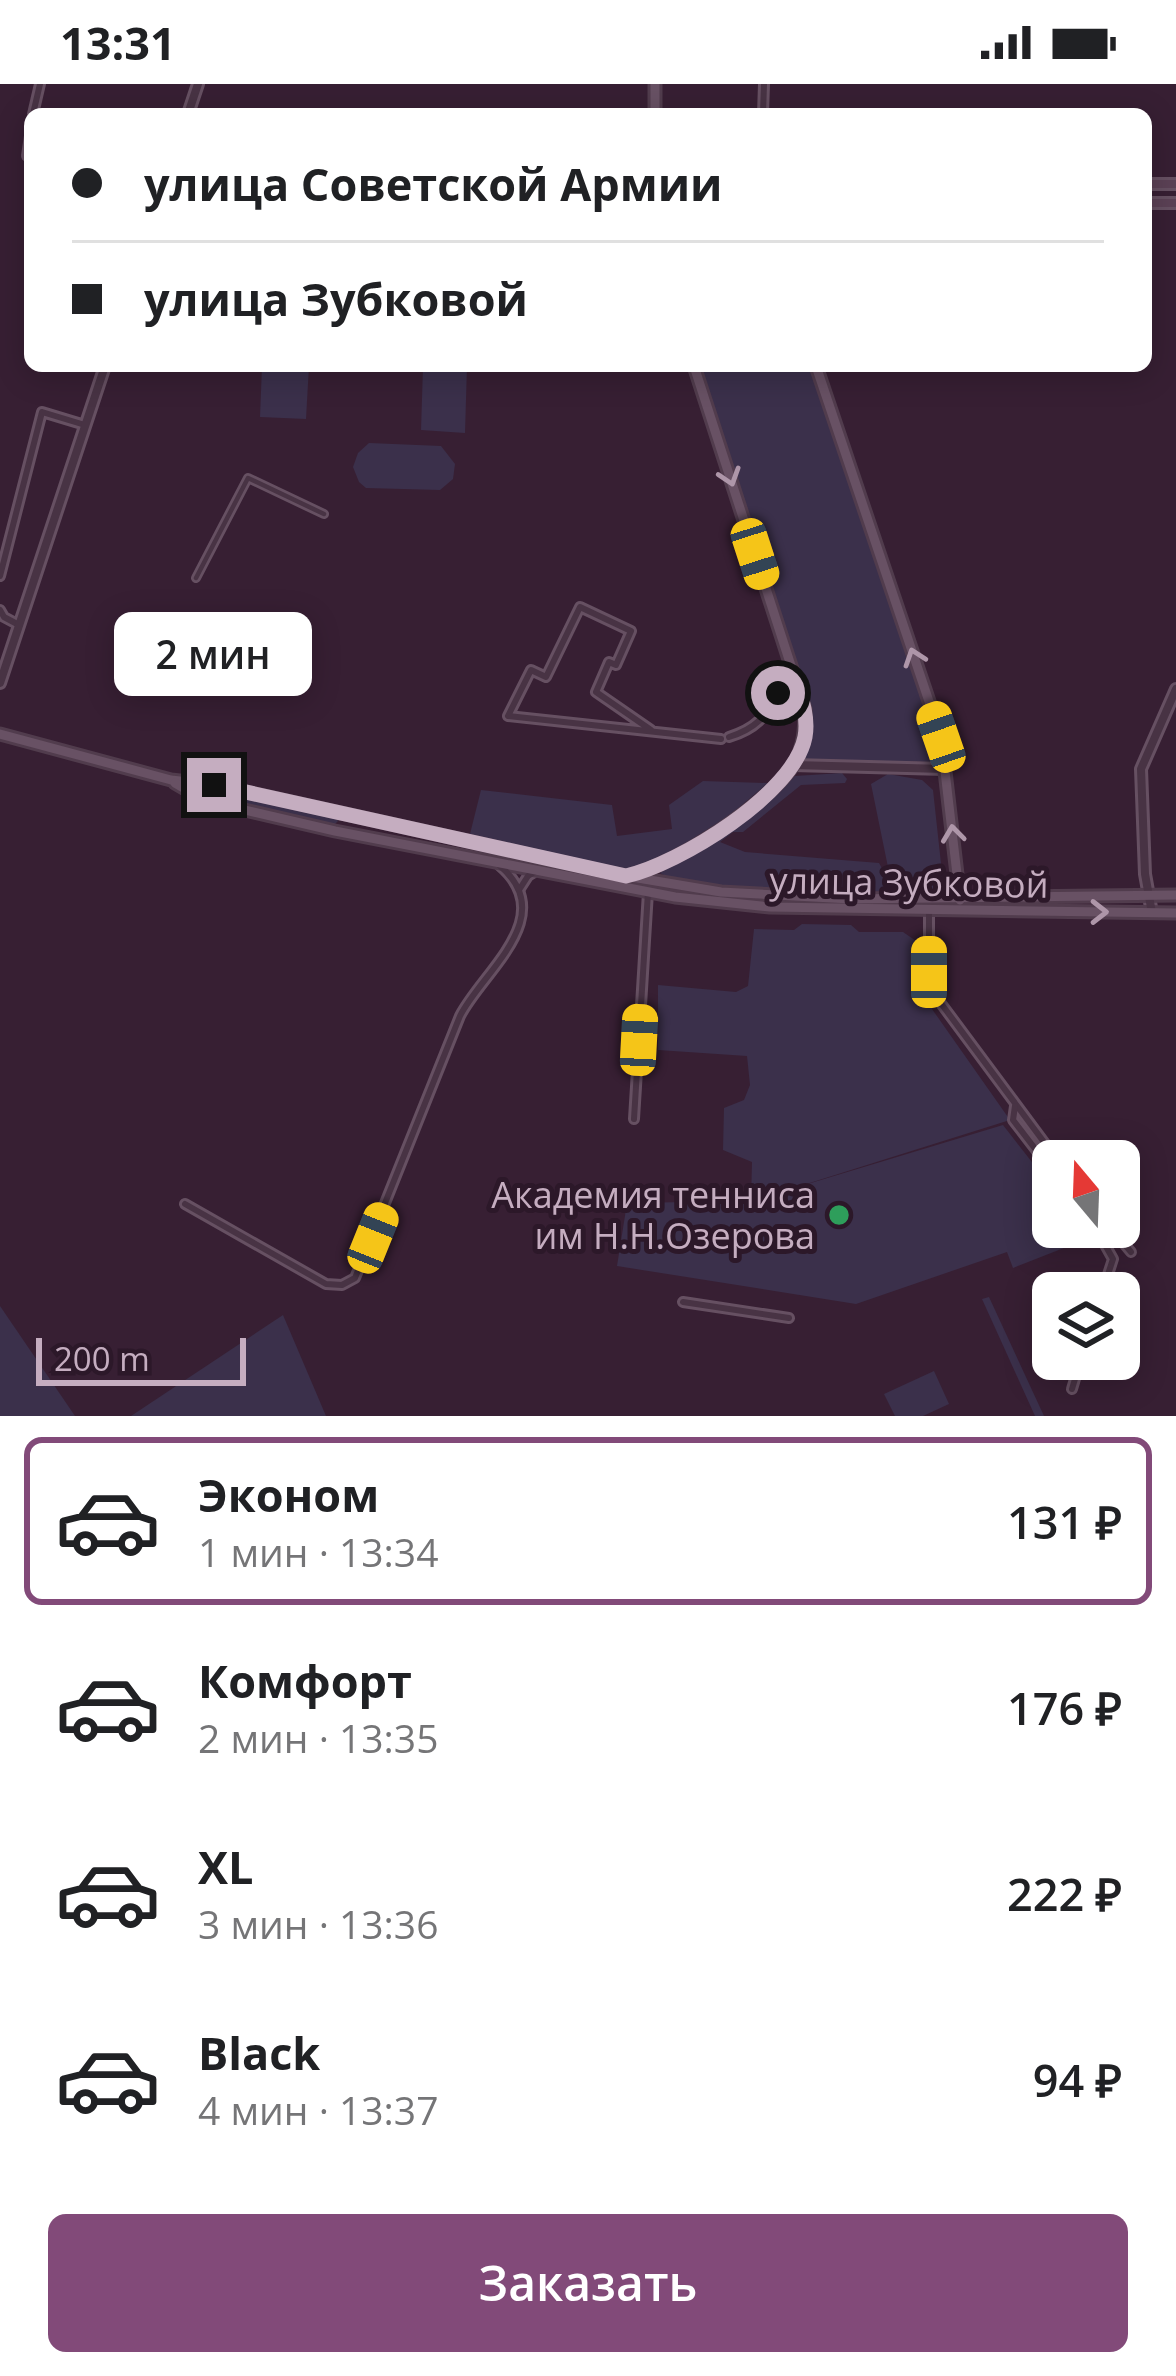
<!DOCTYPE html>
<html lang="ru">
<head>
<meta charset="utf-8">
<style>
	body { margin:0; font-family:"Open Sans",sans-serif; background:#f2f2f2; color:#202124; height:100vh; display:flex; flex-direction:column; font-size:45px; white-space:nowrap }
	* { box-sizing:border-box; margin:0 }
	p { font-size:39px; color:#757577 }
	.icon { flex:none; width:66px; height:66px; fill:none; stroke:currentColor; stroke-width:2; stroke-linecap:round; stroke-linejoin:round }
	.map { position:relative; height:1332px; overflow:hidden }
	.details { display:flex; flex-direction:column; background:#fff; flex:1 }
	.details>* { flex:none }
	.banner { position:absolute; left:24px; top:24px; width:1128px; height:264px; border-radius:18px; box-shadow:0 6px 30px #0003; display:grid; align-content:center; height:264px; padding:0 48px; background:#fff }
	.needle { width:78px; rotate:341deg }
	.fabs { position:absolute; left:1032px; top:1056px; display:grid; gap:24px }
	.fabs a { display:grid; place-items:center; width:108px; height:108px; border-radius:18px; background:#fff; box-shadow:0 6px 30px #0003; font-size:60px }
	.scale { position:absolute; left:36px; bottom:30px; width:210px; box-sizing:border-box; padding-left:12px; border:6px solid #c5adc0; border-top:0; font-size:33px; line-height:42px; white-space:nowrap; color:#c5adc0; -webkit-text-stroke:9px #2c1829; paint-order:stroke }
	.end { position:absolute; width:54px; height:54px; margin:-27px; border:15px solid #c5adc0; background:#111; box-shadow:0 0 0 6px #111 }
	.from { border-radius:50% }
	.bubble { position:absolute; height:84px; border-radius:18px; background:#fff; box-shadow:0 6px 30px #0003; font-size:39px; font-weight:600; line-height:84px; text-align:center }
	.car { position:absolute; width:36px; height:72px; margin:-36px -18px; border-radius:15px; box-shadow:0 0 9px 3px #0007; background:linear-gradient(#f5c518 24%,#345 0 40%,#f5c518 0 76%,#345 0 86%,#f5c518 0) }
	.banner b { display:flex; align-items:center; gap:42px; height:114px; font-size:45px }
	.banner b+b { border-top:3px solid #e0e0e0 }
	.banner i { width:30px; height:30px; background:#202124 }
	ul { padding:21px 0 0; list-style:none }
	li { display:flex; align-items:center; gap:36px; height:168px; margin:0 24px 18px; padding:0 24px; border:6px solid transparent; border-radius:18px }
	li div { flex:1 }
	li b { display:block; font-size:45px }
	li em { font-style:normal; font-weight:600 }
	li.current { border-color:#824a79 }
	li>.icon { width:108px; height:108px; stroke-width:1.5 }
	.button { display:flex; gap:24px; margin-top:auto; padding:24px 48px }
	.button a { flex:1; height:138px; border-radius:18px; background:#824a79; color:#fff; font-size:48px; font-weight:600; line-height:138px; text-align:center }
	.status { display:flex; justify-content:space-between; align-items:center; height:84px; padding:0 60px; background:#fff; direction:ltr }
	.status svg { height:33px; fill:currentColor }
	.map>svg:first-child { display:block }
</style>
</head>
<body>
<div class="status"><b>13:31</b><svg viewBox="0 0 49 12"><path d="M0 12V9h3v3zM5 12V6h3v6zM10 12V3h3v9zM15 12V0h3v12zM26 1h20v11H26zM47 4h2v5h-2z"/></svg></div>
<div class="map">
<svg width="1176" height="1332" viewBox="0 0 1176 1332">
	<rect width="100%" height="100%" fill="#371f33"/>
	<g fill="#3b304b">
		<path d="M262 282H309L306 335 260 333Z"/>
		<path d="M423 282H467L465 349 421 346Z"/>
		<path d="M700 282H810L938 656 939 678 801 676 810 655 811 624Z"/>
		<path d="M369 359 441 362 455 380 453 395 440 406 366 404 359 398 353 383 358 369Z"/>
		<path d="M842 689 847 695 845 699 801 701 743 748H733L720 758 745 768 879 779 894 806 854 809 848 805 799 803 789 808 675 797 660 789 736 741 795 692Z"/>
		<path d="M888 690 922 696 933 706 943 798 938 805 920 807 919 802 897 800 890 793 871 700Z"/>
		<path d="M703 697 768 699 729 732 654 779 626 787 470 750 481 706 612 721 617 752 672 745 669 721Z"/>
		<path d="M219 706 336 732 338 737 334 741 213 712V707Z"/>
		<path d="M802 840 851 841 859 848H903L922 861 923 891 932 925 1010 1036 781 1108 1003 1041 1053 1105V1143H1083L1074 1160 1013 1184 1007 1168 856 1220 617 1182 627 1119 751 1117 752 1078 723 1066 724 1024 744 1016 750 1001 747 972 658 966V901L736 908 748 902 754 845 794 846Z"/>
		<path d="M989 1213 1044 1332H1035L982 1215Z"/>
		<path d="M0 1222 75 1332H0Z"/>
		<path d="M283 1231 326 1332H131Z"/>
		<path d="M934 1287 949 1320 923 1332H895L884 1310Z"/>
	</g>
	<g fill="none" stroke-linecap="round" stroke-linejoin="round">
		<defs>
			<path id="pedestrian" d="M196 494 248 394 324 430"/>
			<g id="minor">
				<path d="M33 30 40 0"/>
				<path d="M763 30 764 0"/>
				<path d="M27 72 30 52"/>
				<path d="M0 492 42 328 85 341"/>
				<path d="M0 526 4 533 19 541"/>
				<path d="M651 646 596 608 609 578 616 581 631 547 580 523 546 593 531 586 508 632 721 655"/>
				<path d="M729 653C755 645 766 633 778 609L799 607"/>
				<path d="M519 806 528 792 536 787"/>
				<path d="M929 827V888L934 910 1058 1077"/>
				<path d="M1015 1022 1013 1036 1053 1088"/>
				<path d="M634 1035 648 808"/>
				<path d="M185 1120 326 1200 342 1201 355 1194 460 932C482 888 560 833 500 782"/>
				<path d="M1095 1143 1113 1175 1102 1209"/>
				<path d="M1110 1143 1131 1168"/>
				<path d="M683 1218 789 1234"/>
				<path d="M1072 1305 1081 1275"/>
			</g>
			<g id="tertiary">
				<path d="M188 30 198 0"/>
				<path d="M0 599 105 282"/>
				<path d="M793 681 945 685"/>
				<path d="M1152 829 1145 790 1141 685 1176 605"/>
			</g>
			<g id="secondary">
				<path d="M1146 100H1176"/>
				<path d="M1146 119H1176"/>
			</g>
			<g id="primary">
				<path d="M655 30V0"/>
				<path d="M816 282 941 653 960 816"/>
				<path d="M0 650 171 696 215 701 620 791 721 808 851 815 1176 811"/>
				<path d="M175 699 206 717 335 747 675 813 770 823 1176 829"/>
				<path d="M630 791C674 781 770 719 794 680 804 662 805 645 805 625L694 282"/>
			</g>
		</defs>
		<use href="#pedestrian" stroke="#665062" stroke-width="10"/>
		<use href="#minor" stroke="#665062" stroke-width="12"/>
		<use href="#tertiary" stroke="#665062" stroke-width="14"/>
		<use href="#secondary" stroke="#665062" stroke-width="14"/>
		<use href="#primary" stroke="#513c4d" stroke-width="15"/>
		<use href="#pedestrian" stroke="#483344" stroke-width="4.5"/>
		<use href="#minor" stroke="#483344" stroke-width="6"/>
		<use href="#tertiary" stroke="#483344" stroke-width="8"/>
		<use href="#secondary" stroke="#5b4155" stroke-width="8"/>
		<use href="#primary" stroke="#685164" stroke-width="9"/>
	</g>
	<defs><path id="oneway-chevron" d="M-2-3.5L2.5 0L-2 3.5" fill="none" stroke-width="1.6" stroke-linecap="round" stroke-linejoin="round" transform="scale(3)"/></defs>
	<g stroke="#ae96a9">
		<use href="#oneway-chevron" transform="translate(730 393) rotate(72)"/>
		<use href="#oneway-chevron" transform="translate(914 573) rotate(-109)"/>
		<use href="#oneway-chevron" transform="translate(953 750) rotate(-97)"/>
		<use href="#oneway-chevron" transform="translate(1099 828)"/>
	</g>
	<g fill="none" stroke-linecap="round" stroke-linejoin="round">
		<path stroke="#c5adc0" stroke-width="15" d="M214 701 626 792C679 780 794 710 805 653 808 637 804 621 799 607L778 609"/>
	</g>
	<circle fill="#2e9e5b" stroke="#2c1829" stroke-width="4.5" cx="839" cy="1131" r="12"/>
	<g text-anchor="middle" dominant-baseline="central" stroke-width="10" stroke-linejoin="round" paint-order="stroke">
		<g font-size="36" fill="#c5adc0" stroke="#2c1829">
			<text transform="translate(909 798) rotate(1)">улица Зубковой</text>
		</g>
		<g font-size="36" fill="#c5adc0" stroke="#2c1829" text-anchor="end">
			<text x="815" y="1110">Академия тенниса<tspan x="815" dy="41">им Н.Н.Озерова</tspan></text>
		</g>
	</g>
</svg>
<div class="fabs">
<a><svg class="needle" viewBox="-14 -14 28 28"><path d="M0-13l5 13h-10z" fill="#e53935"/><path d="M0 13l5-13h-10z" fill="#757577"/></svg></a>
<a><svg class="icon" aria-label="layers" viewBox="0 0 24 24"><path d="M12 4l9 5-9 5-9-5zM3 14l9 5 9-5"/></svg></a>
</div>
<div class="scale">200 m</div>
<i class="end from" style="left:778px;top:609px"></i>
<i class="end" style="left:214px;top:701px"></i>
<div class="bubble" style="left:114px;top:528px;width:198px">2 мин</div>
<i class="car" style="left:755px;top:470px;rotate:162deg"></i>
<i class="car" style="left:941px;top:653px;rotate:341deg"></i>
<i class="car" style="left:929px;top:888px;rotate:0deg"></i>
<i class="car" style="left:639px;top:956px;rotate:3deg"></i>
<i class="car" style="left:373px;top:1154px;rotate:22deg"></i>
<div class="banner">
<b><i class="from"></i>улица Советской Армии</b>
<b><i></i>улица Зубковой</b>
</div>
</div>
<section class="details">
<ul>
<li class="current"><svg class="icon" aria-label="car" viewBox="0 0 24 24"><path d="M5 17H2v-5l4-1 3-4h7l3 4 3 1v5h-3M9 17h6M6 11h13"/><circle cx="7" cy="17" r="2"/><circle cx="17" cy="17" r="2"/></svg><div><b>Эконом</b><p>1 мин · 13:34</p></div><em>131 ₽</em></li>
<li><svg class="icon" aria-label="car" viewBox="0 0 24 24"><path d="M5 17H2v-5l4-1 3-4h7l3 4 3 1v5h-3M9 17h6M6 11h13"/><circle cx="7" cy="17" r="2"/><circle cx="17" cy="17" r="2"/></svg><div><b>Комфорт</b><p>2 мин · 13:35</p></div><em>176 ₽</em></li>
<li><svg class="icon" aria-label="car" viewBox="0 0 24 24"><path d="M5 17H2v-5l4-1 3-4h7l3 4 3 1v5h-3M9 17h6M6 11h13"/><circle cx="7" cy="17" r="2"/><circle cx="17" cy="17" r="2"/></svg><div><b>XL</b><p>3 мин · 13:36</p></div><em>222 ₽</em></li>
<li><svg class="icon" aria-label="car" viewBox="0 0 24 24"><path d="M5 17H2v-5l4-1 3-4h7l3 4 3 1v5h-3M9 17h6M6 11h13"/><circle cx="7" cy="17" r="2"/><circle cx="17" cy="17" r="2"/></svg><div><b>Black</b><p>4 мин · 13:37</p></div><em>94 ₽</em></li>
</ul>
<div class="button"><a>Заказать</a></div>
</section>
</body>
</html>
